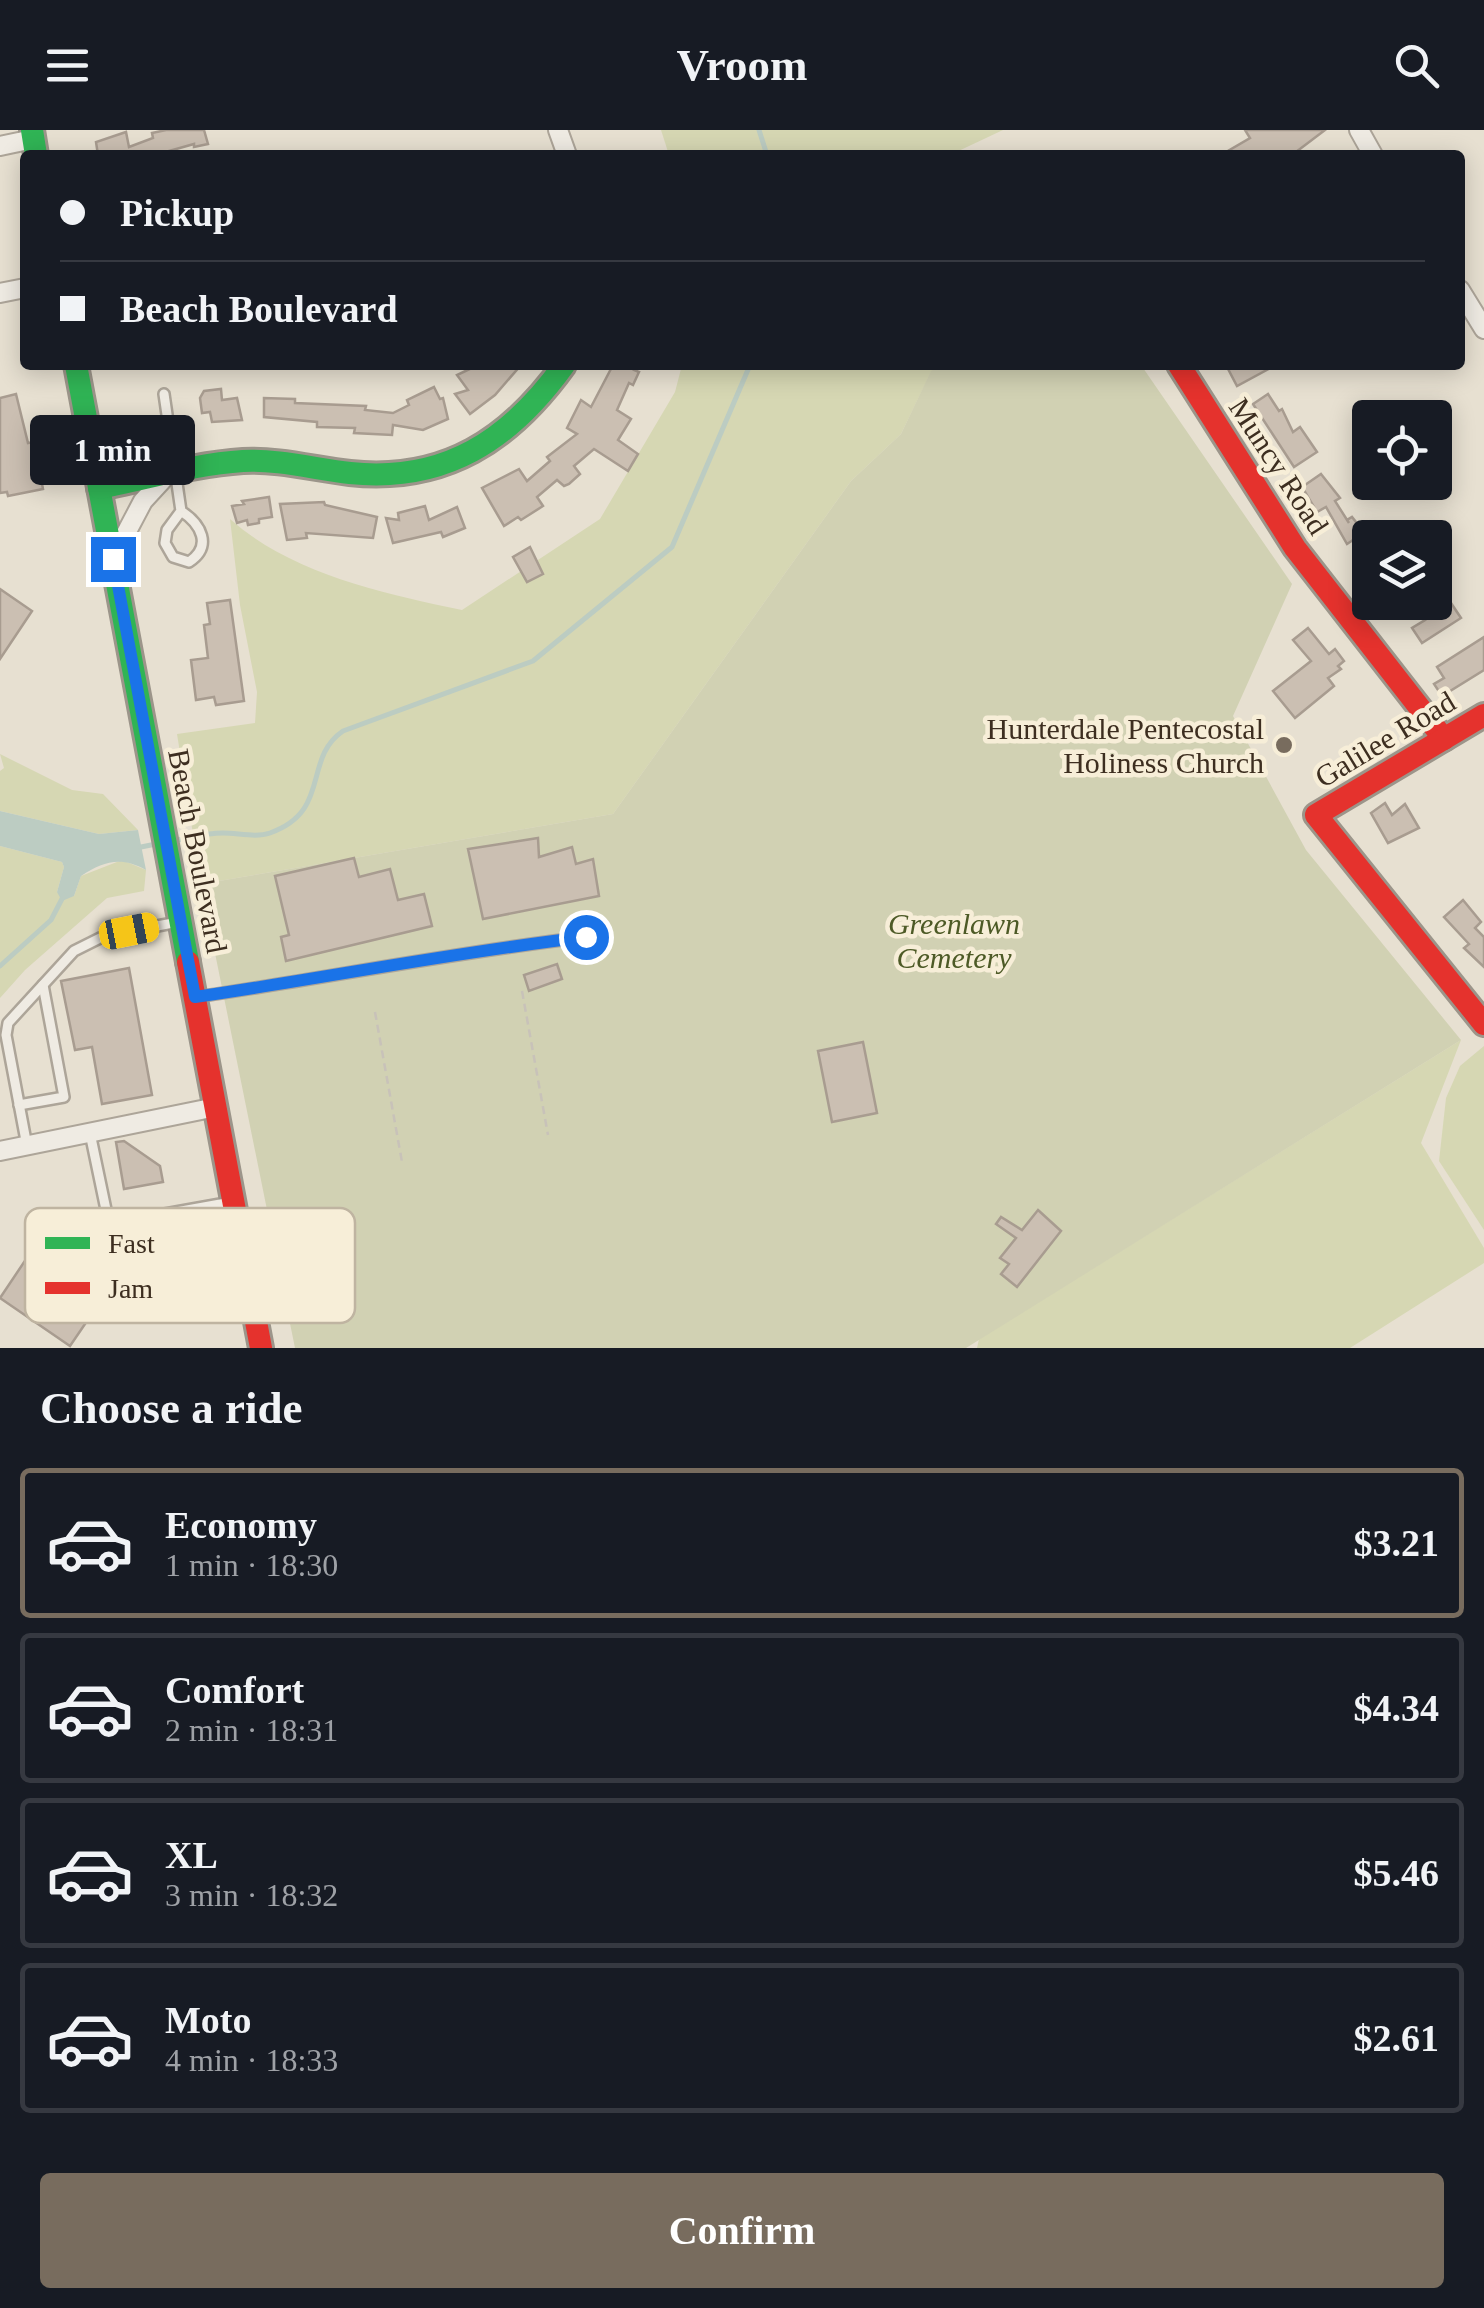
<!DOCTYPE html>
<html lang="en">
<head>
<meta charset="utf-8">
<style>
	body { margin:0; font-family:"Times New Roman",serif; background:#20242c; color:#f1f3f6; height:100vh; display:flex; flex-direction:column; font-size:38px; white-space:nowrap }
	* { box-sizing:border-box; margin:0 }
	p { font-size:32px; color:#9ea1a6 }
	.icon { flex:none; width:55px; height:55px; fill:none; stroke:currentColor; stroke-width:2; stroke-linecap:round; stroke-linejoin:round }
	.map { position:relative; height:1218px; overflow:hidden }
	.panel { display:flex; flex-direction:column; background:#171b24; flex:1 }
	.panel>* { flex:none }
	.guide { position:absolute; left:20px; top:20px; width:1445px; height:220px; border-radius:10px; box-shadow:0 5px 25px #0003; display:grid; align-content:center; height:220px; padding:0 40px; background:#171b24 }
	.fabs { position:absolute; left:1352px; top:270px; display:grid; gap:20px }
	.fabs a { display:grid; place-items:center; width:100px; height:100px; border-radius:10px; background:#171b24; box-shadow:0 5px 25px #0003; font-size:50px }
	.end { position:absolute; width:45px; height:45px; margin:-22px; border:12px solid #1a73e8; background:#fff; box-shadow:0 0 0 5px #fff }
	.from { border-radius:50% }
	.bubble { position:absolute; height:70px; border-radius:10px; background:#171b24; box-shadow:0 5px 25px #0003; font-size:32px; font-weight:700; line-height:70px; text-align:center }
	.car { position:absolute; width:30px; height:60px; margin:-30px -15px; border-radius:12px; box-shadow:0 0 8px 2px #0007; background:linear-gradient(#f5c518 24%,#345 0 40%,#f5c518 0 76%,#345 0 86%,#f5c518 0) }
	.guide b { display:flex; align-items:center; gap:35px; height:95px; font-size:38px }
	.guide b+b { border-top:2px solid #363941 }
	.guide i { width:25px; height:25px; background:#f1f3f6 }
	ul { padding:0; list-style:none }
	li { display:flex; align-items:center; gap:30px; height:150px; margin:0 20px 15px; padding:0 20px; border:5px solid #363941; border-radius:10px }
	li div { flex:1 }
	li b { display:block; font-size:38px }
	li em { font-style:normal; font-weight:700 }
	li.selected { border-color:#786c5e }
	li>.icon { width:90px; height:90px; stroke-width:1.5 }
	h2 { padding:0 40px; font-size:45px; line-height:120px }
	.button { display:flex; gap:20px; margin-top:auto; padding:20px 40px }
	.button a { flex:1; height:115px; border-radius:10px; background:#786c5e; color:#fff; font-size:40px; font-weight:700; line-height:115px; text-align:center }
	header { display:flex; justify-content:space-between; align-items:center; height:130px; padding:0 40px; background:#171b24; font-size:45px; font-weight:700 }
	.map>svg:first-child { display:block }
</style>
</head>
<body>
<header><svg class="icon" aria-label="menu" viewBox="0 0 24 24"><path d="M4 6h16M4 12h16M4 18h16"/></svg>Vroom<svg class="icon" aria-label="search" viewBox="0 0 24 24"><circle cx="10" cy="10" r="6"/><path d="M15 15l6 6"/></svg></header>
<div class="map">
<svg width="1484" height="1218" viewBox="0 0 1484 1218">
	<rect width="100%" height="100%" fill="#e7e0d1"/>
	<g fill="#d6d7b3">
		<path d="M661 0H1003L950 25H669Z"/>
		<path d="M682 235H943L931 242 901 304 851 351 613 684 201 754 177 604 255 593 257 562 240 475 230 389C292 444 383 463 462 480L600 389 675 262Z"/>
		<path d="M0 624 72 660 103 664 138 700 99 704 0 681V641L4 638Z"/>
		<path d="M0 716 62 732 64 737 57 762 74 766 81 746 122 730 146 740 144 761 107 768 25 840 0 868Z"/>
		<path d="M1461 910 1421 1013 1484 1118V1133L1350 1218H977L979 1209Z"/>
		<path d="M1484 916V1100L1439 1031 1446 968 1460 936Z"/>
	</g>
	<path fill="#d1d1b3" d="M943 235H1141L1292 454 1233 586 1306 720 1461 910 966 1218H295L201 754 613 684 851 351 901 304 931 241Z"/>
	<path fill="#bcccc2" d="M0 681 99 704 138 700 146 740C121 726 104 731 81 746L74 766 62 771 57 762 64 737 62 732 0 716Z"/>
	<g fill="none" stroke-linecap="round" stroke-linejoin="round">
		<g stroke="#bcccc2" stroke-width="5">
			<path d="M759 0 767 25"/>
			<path d="M177 710C192 707 208 703 223 703 238 703 256 708 270 703 332 681 302 629 343 601L533 531 672 417 750 235"/>
			<path d="M141 717 156 714"/>
			<path d="M0 836 51 790 64 765"/>
		</g>
	</g>
	<g fill="#cbbfb2" stroke="#a89c90" stroke-width="2.5">
		<path d="M166 0H204L208 14 194 17V14L155 25H98L96 12 126 2 129 17 153 8 152 3Z"/>
		<path d="M1245 0H1325L1292 25H1221L1250 8Z"/>
		<path d="M478 235H521L495 265 470 284 455 264 468 260 457 245Z"/>
		<path d="M613 235H637L634 240 639 242 633 255 629 253 617 280 631 289 618 310 638 324 628 341 594 319 574 336 580 344 569 354 564 356 557 350 537 367 543 376 521 390 518 387 504 396 482 358 519 339 527 351 550 331 547 327 577 304 567 298 581 270 591 277Z"/>
		<path d="M1226 235H1276L1237 256Z"/>
		<path d="M434 257 440 269 443 268 448 289 423 300 393 295 392 305 354 303 355 298 317 297V292L264 287V268L295 269V273L366 276 365 280 393 283 409 275 407 270Z"/>
		<path d="M221 259 222 270 237 268 242 290 212 292 210 282 202 283 200 268 204 261Z"/>
		<path d="M16 264 28 313 34 312 43 359 8 366 7 362 0 363V268Z"/>
		<path d="M1268 264 1279 281 1282 279 1293 302 1300 297 1317 322 1294 337 1253 274Z"/>
		<path d="M1321 344 1340 368 1335 371 1349 393 1347 390 1352 387 1370 410V436L1356 408 1347 414 1326 377 1317 382 1302 357Z"/>
		<path d="M269 367 272 387 259 389V393L248 395 247 390 237 393 232 376 244 374 242 371Z"/>
		<path d="M324 372 325 375 377 387 373 408 306 403 307 408 287 410 280 374Z"/>
		<path d="M425 376 429 390 457 377 465 398 443 407 441 402 393 413 386 388 399 390 398 383Z"/>
		<path d="M530 417 543 444 527 452 513 427Z"/>
		<path d="M0 459 32 481 0 529Z"/>
		<path d="M230 470 244 571 216 575 214 567 196 570 191 530 208 528 204 495 210 494 207 473Z"/>
		<path d="M1451 473 1461 488 1422 513 1412 498 1425 490 1423 487 1444 474 1445 477Z"/>
		<path d="M1308 498 1329 524 1335 519 1344 531 1338 536 1341 539 1328 548 1334 556 1295 588 1273 561 1311 531 1293 510Z"/>
		<path d="M1484 507V540L1442 566 1434 554 1444 548 1437 537Z"/>
		<path d="M1385 673 1392 685 1405 674 1419 698 1388 713 1371 683Z"/>
		<path d="M538 708 539 727 572 717 576 734 593 729 599 766 483 789 468 719Z"/>
		<path d="M354 728 359 747 390 739 398 770 424 764 432 796 286 831 281 807 289 805 275 746Z"/>
		<path d="M1463 770 1481 792 1475 798 1484 807V837L1464 818 1469 814 1444 787Z"/>
		<path d="M557 834 562 849 529 861 524 845Z"/>
		<path d="M129 838 152 965 102 974 92 917 75 920 61 851Z"/>
		<path d="M863 912 877 983 832 992 818 921Z"/>
		<path d="M124 1011 160 1036 163 1052 124 1059 116 1012Z"/>
		<path d="M1038 1080 1061 1101 1017 1157 1001 1144 1009 1134 1000 1128 1016 1108 996 1094 1001 1087 1022 1100Z"/>
		<path d="M47 1098 117 1147 70 1216 0 1168Z"/>
	</g>
	<g fill="none" stroke-linecap="round" stroke-linejoin="round">
		<defs>
			<g id="lane">
				<path d="M164 264 181 381 167 400 165 413 173 427 189 432C213 416 201 394 181 381"/>
				<path d="M203 866C331 847 457 822 586 807"/>
				<path d="M19 975 64 967 43 855"/>
				<path d="M90 1003 109 1094 226 1073"/>
				<path d="M27 1016 6 905 8 893 74 821 104 806 173 793"/>
				<path d="M109 1094 104 1101 143 1128"/>
			</g>
			<g id="street">
				<path d="M558 0 567 25"/>
				<path d="M1359 0 1373 25"/>
				<path d="M0 16 33 9"/>
				<path d="M1460 160 1484 199"/>
				<path d="M0 163 25 158"/>
				<path d="M115 424 143 371 166 346"/>
				<path d="M0 1021 216 977"/>
			</g>
			<g id="fast">
				<path d="M32 0 36 25"/>
				<path d="M76 235 188 832"/>
				<path d="M99 358C146 349 195 334 243 331 278 329 315 339 350 343 445 353 510 310 564 235"/>
			</g>
			<g id="jam">
				<path d="M1179 235 1295 418 1444 609"/>
				<path d="M1484 585 1316 685 1484 894"/>
				<path d="M188 832 261 1218"/>
			</g>
		</defs>
		<use href="#lane" stroke="#ada599" stroke-width="14"/>
		<use href="#street" stroke="#ada599" stroke-width="22"/>
		<use href="#fast" stroke="#9c958a" stroke-width="28"/>
		<use href="#jam" stroke="#9c958a" stroke-width="28"/>
		<g stroke="#c8c2b9" stroke-width="2.5" stroke-dasharray="8 5" stroke-linecap="butt">
			<path d="M522 861 548 1005"/>
			<path d="M375 882 402 1032"/>
		</g>
		<use href="#lane" stroke="#efebe3" stroke-width="9"/>
		<use href="#street" stroke="#efebe3" stroke-width="18"/>
		<use href="#fast" stroke="#30b455" stroke-width="22"/>
		<use href="#jam" stroke="#e5322d" stroke-width="22"/>
	</g>
	<g fill="none" stroke-linecap="round" stroke-linejoin="round">
		<path stroke="#1a73e8" stroke-width="12" d="M113 429 195 867C326 848 455 822 586 807"/>
	</g>
	<circle fill="#786c5e" stroke="#f7eed8" stroke-width="4" cx="1284" cy="615" r="10"/>
	<g text-anchor="middle" dominant-baseline="central" stroke-width="9" stroke-linejoin="round" paint-order="stroke">
		<g font-size="30" fill="#3d2e20" stroke="#f7eed8">
			<text transform="translate(1279 336) rotate(57)">Muncy Road</text>
			<text transform="translate(1385 609) rotate(-31)">Galilee Road</text>
			<text transform="translate(198 721) rotate(79)">Beach Boulevard</text>
		</g>
		<g font-size="30" fill="#3d2e20" stroke="#f7eed8" text-anchor="end">
			<text x="1264" y="598">Hunterdale Pentecostal<tspan x="1264" dy="34">Holiness Church</tspan></text>
		</g>
		<g font-size="30" font-style="italic" fill="#4d5a26" stroke="#f7eed8">
			<text x="954" y="793">Greenlawn<tspan x="954" dy="34">Cemetery</tspan></text>
		</g>
	</g>
	<rect x="25" y="1078" width="330" height="115" rx="15" fill="#f7eed8" stroke="#bfb4a1" stroke-width="2.5"/>
	<rect x="45" y="1107" width="45" height="12" fill="#30b455"/>
	<rect x="45" y="1152" width="45" height="12" fill="#e5322d"/>
	<g font-size="28" fill="#3d2e20">
		<text x="108" y="1123">Fast</text>
		<text x="108" y="1168">Jam</text>
	</g>
</svg>
<div class="fabs">
<a><svg class="icon" aria-label="locate" viewBox="0 0 24 24"><circle cx="12" cy="12" r="6"/><path d="M12 2v4M12 18v4M2 12h4M18 12h4"/></svg></a>
<a><svg class="icon" aria-label="layers" viewBox="0 0 24 24"><path d="M12 4l9 5-9 5-9-5zM3 14l9 5 9-5"/></svg></a>
</div>
<i class="end from" style="left:586px;top:807px"></i>
<i class="end" style="left:113px;top:429px"></i>
<div class="bubble" style="left:30px;top:285px;width:165px">1 min</div>
<i class="car" style="left:129px;top:801px;rotate:79deg"></i>
<div class="guide">
<b><i class="from"></i>Pickup</b>
<b><i></i>Beach Boulevard</b>
</div>
</div>
<section class="panel">
<h2>Choose a ride</h2>
<ul>
<li class="selected"><svg class="icon" aria-label="car" viewBox="0 0 24 24"><path d="M5 17H2v-5l4-1 3-4h7l3 4 3 1v5h-3M9 17h6M6 11h13"/><circle cx="7" cy="17" r="2"/><circle cx="17" cy="17" r="2"/></svg><div><b>Economy</b><p>1 min · 18:30</p></div><em>$3.21</em></li>
<li><svg class="icon" aria-label="car" viewBox="0 0 24 24"><path d="M5 17H2v-5l4-1 3-4h7l3 4 3 1v5h-3M9 17h6M6 11h13"/><circle cx="7" cy="17" r="2"/><circle cx="17" cy="17" r="2"/></svg><div><b>Comfort</b><p>2 min · 18:31</p></div><em>$4.34</em></li>
<li><svg class="icon" aria-label="car" viewBox="0 0 24 24"><path d="M5 17H2v-5l4-1 3-4h7l3 4 3 1v5h-3M9 17h6M6 11h13"/><circle cx="7" cy="17" r="2"/><circle cx="17" cy="17" r="2"/></svg><div><b>XL</b><p>3 min · 18:32</p></div><em>$5.46</em></li>
<li><svg class="icon" aria-label="car" viewBox="0 0 24 24"><path d="M5 17H2v-5l4-1 3-4h7l3 4 3 1v5h-3M9 17h6M6 11h13"/><circle cx="7" cy="17" r="2"/><circle cx="17" cy="17" r="2"/></svg><div><b>Moto</b><p>4 min · 18:33</p></div><em>$2.61</em></li>
</ul>
<div class="button"><a>Confirm</a></div>
</section>
</body>
</html>
